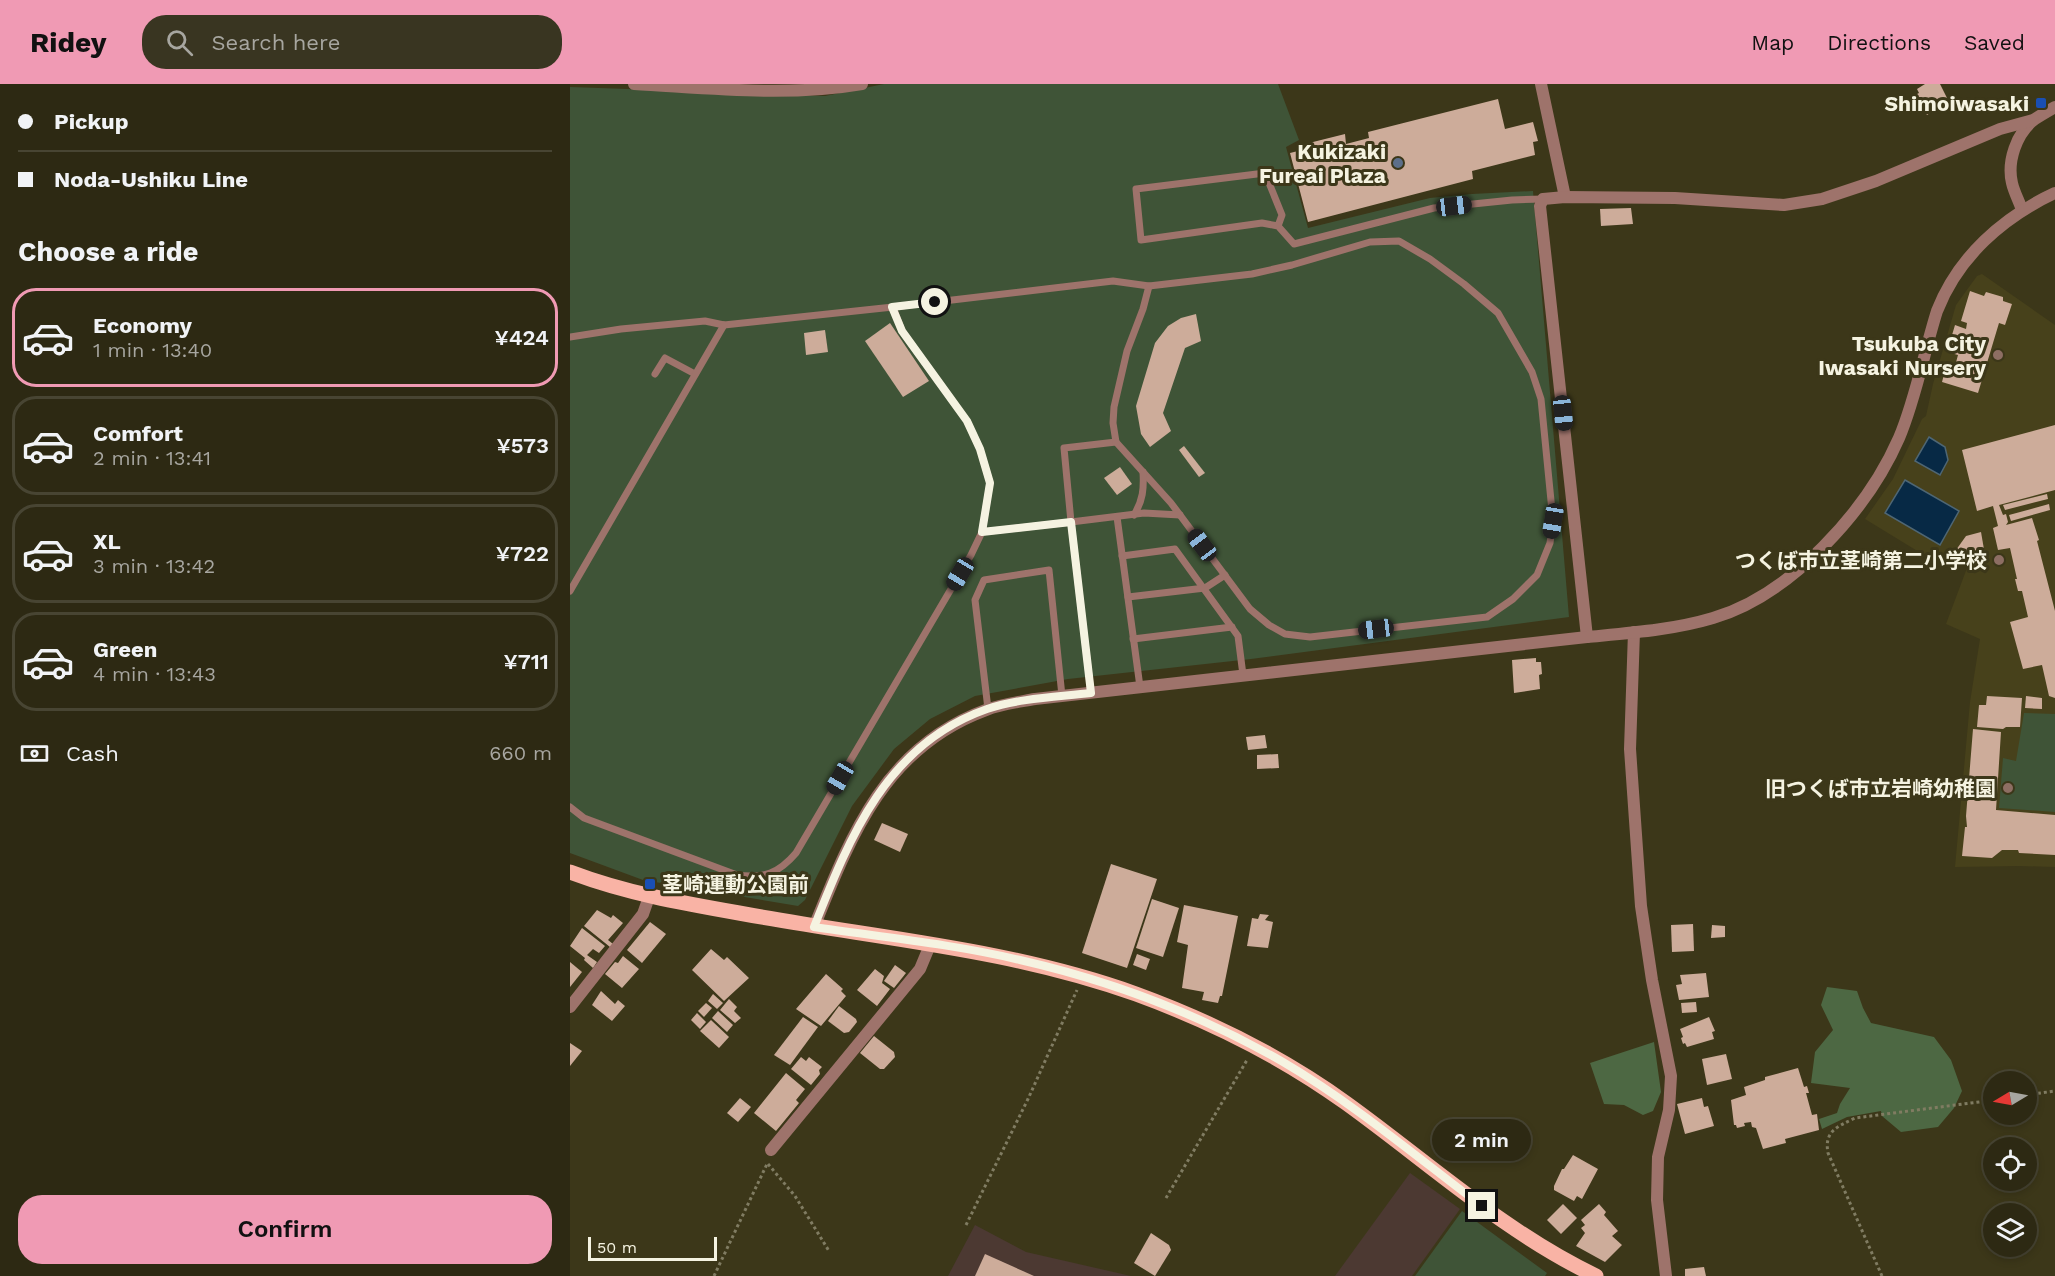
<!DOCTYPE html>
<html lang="en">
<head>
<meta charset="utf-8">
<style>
	body { margin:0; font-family:"Work Sans","Noto Sans JP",sans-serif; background:#393521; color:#f1f3f6; height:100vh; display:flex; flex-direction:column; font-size:22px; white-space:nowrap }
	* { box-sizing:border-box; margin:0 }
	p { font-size:20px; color:#a7a6a0 }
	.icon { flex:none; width:33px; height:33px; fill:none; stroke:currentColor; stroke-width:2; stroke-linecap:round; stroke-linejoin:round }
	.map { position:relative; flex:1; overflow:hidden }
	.panel { display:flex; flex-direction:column; background:#2d2913; width:570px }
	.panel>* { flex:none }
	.top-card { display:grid; align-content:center; height:132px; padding:0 18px; background:#2d2913 }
	.needle { width:39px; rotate:260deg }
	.controls { position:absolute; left:1413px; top:987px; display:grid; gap:12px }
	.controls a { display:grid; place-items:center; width:54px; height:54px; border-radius:50%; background:#2d2913; box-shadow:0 3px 9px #0003,0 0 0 2px #484533; font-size:30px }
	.scale { position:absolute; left:18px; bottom:15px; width:129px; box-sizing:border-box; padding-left:6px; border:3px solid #f5f3e1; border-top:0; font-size:16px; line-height:21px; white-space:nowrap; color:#f5f3e1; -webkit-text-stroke:4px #3c3719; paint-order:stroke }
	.end { position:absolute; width:27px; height:27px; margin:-14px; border:8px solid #f5f3e1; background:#111; box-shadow:0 0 0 3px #111 }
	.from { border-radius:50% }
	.bubble { position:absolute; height:42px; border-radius:21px; background:#2d2913; box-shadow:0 3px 9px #0003,0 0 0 2px #484533; font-size:20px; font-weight:600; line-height:42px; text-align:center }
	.car { position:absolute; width:18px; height:36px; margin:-18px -9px; border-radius:8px; box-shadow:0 0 4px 2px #0007; background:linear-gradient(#222 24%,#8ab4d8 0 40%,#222 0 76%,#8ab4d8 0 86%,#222 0) }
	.top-card b { display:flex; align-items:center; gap:21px; height:57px; font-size:22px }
	.top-card b+b { border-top:2px solid #484533 }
	.top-card i { width:15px; height:15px; background:#f1f3f6 }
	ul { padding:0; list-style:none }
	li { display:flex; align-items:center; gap:18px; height:99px; margin:0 12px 9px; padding:0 6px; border:3px solid #484533; border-radius:24px }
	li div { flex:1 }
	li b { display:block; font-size:22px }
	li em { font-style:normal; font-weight:600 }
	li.on { border-color:#f09ab4 }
	li>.icon { width:54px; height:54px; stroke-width:1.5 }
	h2 { padding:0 18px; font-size:27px; line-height:72px }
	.pay { display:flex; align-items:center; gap:15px; height:66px; padding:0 18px; font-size:22px }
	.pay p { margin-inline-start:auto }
	.primary-button { display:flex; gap:12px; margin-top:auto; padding:12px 18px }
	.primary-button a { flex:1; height:69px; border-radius:24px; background:#f09ab4; color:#111; font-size:24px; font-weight:600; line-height:69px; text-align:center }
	header { display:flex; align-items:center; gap:36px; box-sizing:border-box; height:84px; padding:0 30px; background:#f09ab4; color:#111 }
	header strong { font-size:28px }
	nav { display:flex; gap:33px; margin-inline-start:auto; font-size:21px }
	.search { width:420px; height:54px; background:#393521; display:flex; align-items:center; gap:15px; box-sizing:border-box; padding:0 21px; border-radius:24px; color:#a7a6a0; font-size:22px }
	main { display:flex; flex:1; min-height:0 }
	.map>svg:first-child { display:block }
</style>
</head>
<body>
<header>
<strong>Ridey</strong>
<div class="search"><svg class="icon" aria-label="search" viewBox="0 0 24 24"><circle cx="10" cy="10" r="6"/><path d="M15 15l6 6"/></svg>Search here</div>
<nav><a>Map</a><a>Directions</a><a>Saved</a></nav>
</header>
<main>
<section class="panel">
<div class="top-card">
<b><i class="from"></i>Pickup</b>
<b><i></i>Noda-Ushiku Line</b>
</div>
<h2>Choose a ride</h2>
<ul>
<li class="on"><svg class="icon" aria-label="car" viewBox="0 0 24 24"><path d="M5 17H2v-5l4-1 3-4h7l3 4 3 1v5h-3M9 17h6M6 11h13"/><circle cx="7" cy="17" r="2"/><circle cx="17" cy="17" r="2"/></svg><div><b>Economy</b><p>1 min · 13:40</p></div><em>¥424</em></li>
<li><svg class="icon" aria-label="car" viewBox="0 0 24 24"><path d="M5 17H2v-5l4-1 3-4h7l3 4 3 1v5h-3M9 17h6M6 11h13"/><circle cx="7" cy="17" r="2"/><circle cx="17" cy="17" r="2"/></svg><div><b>Comfort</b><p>2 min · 13:41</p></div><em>¥573</em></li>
<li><svg class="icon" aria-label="car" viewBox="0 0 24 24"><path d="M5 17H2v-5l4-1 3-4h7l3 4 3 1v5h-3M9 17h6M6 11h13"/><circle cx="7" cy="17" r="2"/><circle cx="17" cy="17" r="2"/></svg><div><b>XL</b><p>3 min · 13:42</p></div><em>¥722</em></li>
<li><svg class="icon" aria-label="car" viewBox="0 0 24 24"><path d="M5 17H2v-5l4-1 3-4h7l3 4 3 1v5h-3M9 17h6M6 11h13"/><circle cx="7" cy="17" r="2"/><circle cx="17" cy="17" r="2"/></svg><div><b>Green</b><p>4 min · 13:43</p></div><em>¥711</em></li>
</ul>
<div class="pay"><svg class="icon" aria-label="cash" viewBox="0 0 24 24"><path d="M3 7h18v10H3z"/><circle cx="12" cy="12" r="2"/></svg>Cash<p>660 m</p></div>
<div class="primary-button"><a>Confirm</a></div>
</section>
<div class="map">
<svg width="1485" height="1192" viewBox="0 0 1485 1192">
	<rect width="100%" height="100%" fill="#3c3719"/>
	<g fill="#4c3932">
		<path d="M840 1089 890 1125 842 1192H765Z"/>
		<path d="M405 1141 456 1168 561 1192H378Z"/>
	</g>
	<path fill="#47411b" d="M1412 190 1485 241V783L1449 782 1385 783 1400 618 1410 555 1376 540 1397 484 1349 468 1295 435 1323 395 1352 335 1356 332 1363 300 1386 221 1407 192Z"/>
	<g fill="#3f5437">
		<path d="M314 0H708L729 56 716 63 738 144 860 114 902 110 963 107 999 533 681 575 498 595 405 612 360 635 324 665 282 722 235 816 228 822 73 796 0 769V3L255 12Z"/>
		<path d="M1454 629 1485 630V728L1429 724 1433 674 1446 677Z"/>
		<path d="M892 1127 977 1189 975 1192H845Z"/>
	</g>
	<g fill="#4d6843">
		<path d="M1257 903 1287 907 1293 924 1301 939 1364 953 1381 976 1392 1007 1384 1024 1368 1043 1331 1048 1312 1032 1311 1027 1277 1033 1252 1045 1249 1035 1267 1029 1270 1020 1280 1004 1241 999 1245 968 1263 946 1251 921Z"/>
		<path d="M1084 958 1091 1008 1083 1027 1073 1031 1054 1021 1034 1020 1020 979Z"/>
	</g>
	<g fill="#072945" stroke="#4e6674" stroke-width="1.5">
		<path d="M1359 353 1375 363 1378 376 1370 391 1345 377Z"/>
		<path d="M1335 396 1389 427 1370 461 1315 429Z"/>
	</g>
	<g fill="#cdac9a">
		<path d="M1355 0H1370L1379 18 1362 24 1363 27 1357 31 1353 24 1356 23 1355 21 1351 23 1345 11 1349 9 1347 5Z"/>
		<path d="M928 15 935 45 963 38 968 57 963 58 965 71 902 87 903 95 738 138 720 69 728 67 727 62 775 50 776 60 799 54 798 48Z"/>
		<path d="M1061 124 1063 140 1031 142 1030 125Z"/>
		<path d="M1400 207 1414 212 1416 208 1433 213V217L1442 220 1435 241 1429 239 1408 309 1372 298 1377 279 1385 282 1388 271 1377 268 1385 241 1396 245 1397 239 1391 237Z"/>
		<path d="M626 230 631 257 615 264 593 329 601 347 580 363 571 350 566 322 585 259 598 242 611 234Z"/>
		<path d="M320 239 359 297 333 313 295 257Z"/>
		<path d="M255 246 258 268 236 271 234 249Z"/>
		<path d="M1485 341V406L1429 421 1433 431 1436 430 1438 438 1436 441 1462 434 1469 456 1467 457 1485 527V614L1479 612 1472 581 1453 585 1440 538 1458 533 1452 507H1448L1445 495H1447L1440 464 1428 466 1423 444 1428 442 1423 422 1407 427 1392 366Z"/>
		<path d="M614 362 635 389 629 393 609 366Z"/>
		<path d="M550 383 562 400 547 411 534 394Z"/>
		<path d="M1477 410 1478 415 1435 426 1433 421Z"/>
		<path d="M1479 420 1480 426 1441 437 1439 431Z"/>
		<path d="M1411 448 1416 477 1403 481 1388 476 1386 466 1396 452Z"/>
		<path d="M966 574V578H971L972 590 969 591 970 605 944 609 942 576Z"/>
		<path d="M1417 612 1452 614 1450 643H1436L1433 645 1407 643 1409 621H1416Z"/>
		<path d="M1456 612 1472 614V625L1455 624Z"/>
		<path d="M1403 645 1431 648 1426 726 1485 731V771L1449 769 1448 766H1432L1422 774 1392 772 1395 743H1397L1396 732Z"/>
		<path d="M695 651 697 664 678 666 676 653Z"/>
		<path d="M708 670 709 684 687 685V671Z"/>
		<path d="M312 739 338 750 330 768 304 756Z"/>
		<path d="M541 780 587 795 557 884 512 869Z"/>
		<path d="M582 815 609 824 593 873 566 864Z"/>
		<path d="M614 821 668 832 652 912H650L648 919 632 916 634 908 612 904 618 861 607 858Z"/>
		<path d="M27 826 41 834 43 831 53 839 38 856 43 860 40 863 14 842Z"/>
		<path d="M690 830 699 831 695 836 703 838 698 864 677 862 682 834 688 835Z"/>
		<path d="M80 838 96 850 72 879 57 866Z"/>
		<path d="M1123 840 1124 867 1102 868 1101 841Z"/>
		<path d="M1142 841 1155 842V853L1141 854Z"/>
		<path d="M12 844 35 862 29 869 23 865 17 871 27 878 23 884 14 876 15 874 0 862Z"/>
		<path d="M141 865 154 876 157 873 179 894 154 917 122 886Z"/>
		<path d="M567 870 580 875 576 886 563 881Z"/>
		<path d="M53 872 69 885 52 904 35 890 45 878 48 879Z"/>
		<path d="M0 878 12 888 0 903Z"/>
		<path d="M325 881 336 889 324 904 314 897Z"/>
		<path d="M305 885 314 892 312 899 320 905 307 922 287 906Z"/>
		<path d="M1136 889 1139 913 1109 916 1106 901 1112 900 1110 891Z"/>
		<path d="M256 890 273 905 271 907 276 912 251 942 226 925Z"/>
		<path d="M31 907 45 920 48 916 55 922 42 937 22 921Z"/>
		<path d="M143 910 153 919 147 925 138 917Z"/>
		<path d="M159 915 167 923 164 927 171 934 165 939 150 926Z"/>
		<path d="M1126 918 1127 928 1112 929 1111 919Z"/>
		<path d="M136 919 142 924 134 933 128 927Z"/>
		<path d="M269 922 286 935 287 938 279 948 274 949 258 937Z"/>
		<path d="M148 927 163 941 157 948 142 934Z"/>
		<path d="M127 929 136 938 130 945 121 936Z"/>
		<path d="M233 933 248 943 220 981 204 971Z"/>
		<path d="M1139 933 1145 947 1142 948 1144 955 1117 963 1115 959 1113 960 1111 954 1113 953 1110 945Z"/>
		<path d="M141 936 159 953 149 964 130 947Z"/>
		<path d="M304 952 324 968 325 973 314 985H310L290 969Z"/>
		<path d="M0 959 12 967 0 982Z"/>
		<path d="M1156 970 1162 995 1137 1001 1132 975Z"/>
		<path d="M231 973 236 977 239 973 252 983 249 986 250 990 241 1001 221 985Z"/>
		<path d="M1228 984 1234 1003 1237 1002 1239 1009H1236L1242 1031 1247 1030 1249 1046 1215 1055 1216 1059 1193 1065 1186 1044 1182 1043 1181 1038 1174 1039 1175 1042 1167 1044 1166 1041H1164L1161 1016 1176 1011 1174 1003 1195 996V993Z"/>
		<path d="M216 989 235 1005 226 1016 229 1019 206 1047 184 1029Z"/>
		<path d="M170 1014 181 1023 168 1038 157 1029Z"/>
		<path d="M1132 1014 1134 1023 1138 1022 1144 1042 1115 1050 1107 1020Z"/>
		<path d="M1003 1071 1028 1085 1012 1115 1007 1112 1004 1117 984 1106V1102L992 1085H994Z"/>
		<path d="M993 1120 1007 1134 991 1150 977 1136Z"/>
		<path d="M1029 1120 1036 1128 1034 1131 1048 1147 1042 1152 1052 1161 1035 1178 1006 1162 1015 1149 1011 1144 1015 1141 1011 1136Z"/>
		<path d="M581 1149 599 1161 601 1166 585 1192 564 1179Z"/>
		<path d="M415 1170 464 1192H405Z"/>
		<path d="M1134 1183 1136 1192H1115V1185Z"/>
	</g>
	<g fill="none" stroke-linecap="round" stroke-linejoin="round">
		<g stroke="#807c62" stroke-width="3" stroke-dasharray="3 3" stroke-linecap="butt">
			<path d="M1456 1011 1485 1007"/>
			<path d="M198 1080 225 1112 259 1167"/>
			<path d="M596 1114 677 976"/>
			<path d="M396 1141 458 1015 507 906"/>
			<path d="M144 1192 197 1080"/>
			<path d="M1312 1192 1258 1069C1254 1047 1267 1043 1285 1034L1424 1016"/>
		</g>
		<g stroke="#9e736b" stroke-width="7">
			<path d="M708 142 712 131 695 89 566 105 571 156 692 139 708 142 724 160 864 124 942 116 973 115"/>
			<path d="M323 223 543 197 579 202 573 225 557 267 544 323 543 339 546 358 494 364 501 438 412 448"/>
			<path d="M0 253 51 245 135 237 154 241 323 223 332 247 397 337 410 365 420 399 412 448 401 471 226 769C209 789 194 795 167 791L14 734 0 723"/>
			<path d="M85 290 95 274 125 290"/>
			<path d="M546 358 601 419 680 525 699 541 715 550 740 553 917 533 943 515 967 491 980 459 983 437 971 315 962 288 928 229 894 200 860 175 829 157 800 158 722 181 682 190 579 202"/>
			<path d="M564 431C573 416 574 405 573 388"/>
			<path d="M547 433 570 603"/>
			<path d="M552 472 605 465 668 552 673 591"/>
			<path d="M0 507 154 241"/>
			<path d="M558 513 635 504 655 491"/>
			<path d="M563 555 662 543"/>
			<path d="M521 609 501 438 574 429 610 431"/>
			<path d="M418 625 405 516 414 496 479 486 492 612"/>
		</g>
		<g stroke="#9e736b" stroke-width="12">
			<path d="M64 0C139 4 217 13 292 0"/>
			<path d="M971 0 995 113"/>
			<path d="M1452 126C1449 117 1444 108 1442 99 1437 78 1446 49 1465 35 1471 31 1478 27 1485 23"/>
			<path d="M1064 548 1060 665 1071 822 1082 896 1101 992 1099 1026 1088 1073 1087 1116 1096 1192"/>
			<path d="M1017 553 970 122 973 115 995 113 1105 114 1214 121 1252 115 1306 97 1430 45 1463 36"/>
			<path d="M0 923 73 830 79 813"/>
			<path d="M201 1066 350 885 360 861"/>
		</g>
		<path stroke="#9e736b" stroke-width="12" d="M244 843C281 751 315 663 416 626 432 620 449 618 465 615L1017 553C1059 549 1103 546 1143 534 1221 511 1297 427 1329 354 1346 314 1354 268 1367 227 1388 173 1433 133 1485 109"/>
		<path stroke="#f9b3a5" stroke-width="15" d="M0 788C55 809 112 819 169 829 303 854 438 864 566 910 640 937 712 973 776 1019 858 1078 934 1148 1026 1192"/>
	</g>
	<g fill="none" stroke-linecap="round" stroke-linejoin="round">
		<path stroke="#f5f3e1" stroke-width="8" d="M365 218 322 223 332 247 397 337 410 365 420 399 412 448 501 438 521 609C487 613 450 614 417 625 317 660 280 752 244 843 312 853 383 860 450 876 542 897 631 931 713 978 783 1019 847 1073 912 1122"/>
	</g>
	<g fill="#1a4fb4" stroke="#3c3719" stroke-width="2">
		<rect x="1465" y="13" width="12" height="12" rx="3"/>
		<rect x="74" y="794" width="12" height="12" rx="3"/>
	</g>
	<circle fill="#5c6f8a" stroke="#3c3719" stroke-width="2" cx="828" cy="79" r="6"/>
	<g fill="#8d6e63" stroke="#3c3719" stroke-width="2">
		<circle cx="1428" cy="271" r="6"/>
		<circle cx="1429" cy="476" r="6"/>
		<circle cx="1438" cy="704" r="6"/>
	</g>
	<g text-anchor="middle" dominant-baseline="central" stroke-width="6" stroke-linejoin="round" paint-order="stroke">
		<g font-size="21" font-weight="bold" fill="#f5f3e1" stroke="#3c3719" text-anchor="end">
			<text x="1459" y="19">Shimoiwasaki</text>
			<text x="816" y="67">Kukizaki<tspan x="816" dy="24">Fureai Plaza</tspan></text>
			<text x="1416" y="259">Tsukuba City<tspan x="1416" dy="24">Iwasaki Nursery</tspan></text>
			<text x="1417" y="476">つくば市立茎崎第二小学校</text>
			<text x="1426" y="704">旧つくば市立岩崎幼稚園</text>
			<text x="92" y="800" text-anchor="start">茎崎運動公園前</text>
		</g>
	</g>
</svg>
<div class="controls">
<a><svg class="needle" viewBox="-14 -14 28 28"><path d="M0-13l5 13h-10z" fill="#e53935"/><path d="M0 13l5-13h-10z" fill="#a7a6a0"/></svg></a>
<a><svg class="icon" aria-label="locate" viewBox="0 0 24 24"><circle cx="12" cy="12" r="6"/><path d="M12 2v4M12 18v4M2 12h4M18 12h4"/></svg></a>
<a><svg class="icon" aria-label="layers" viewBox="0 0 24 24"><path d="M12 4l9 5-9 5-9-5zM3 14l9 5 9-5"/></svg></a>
</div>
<div class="scale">50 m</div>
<i class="end from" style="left:365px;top:218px"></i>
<i class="end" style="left:912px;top:1122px"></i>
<div class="bubble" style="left:862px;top:1035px;width:99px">2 min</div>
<i class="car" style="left:884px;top:122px;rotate:83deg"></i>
<i class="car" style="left:993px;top:329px;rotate:174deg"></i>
<i class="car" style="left:983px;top:437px;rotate:189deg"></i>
<i class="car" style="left:632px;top:461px;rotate:323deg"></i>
<i class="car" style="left:390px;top:490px;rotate:211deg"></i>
<i class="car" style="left:806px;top:545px;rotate:263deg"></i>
<i class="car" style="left:270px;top:694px;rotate:210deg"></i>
</div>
</main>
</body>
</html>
